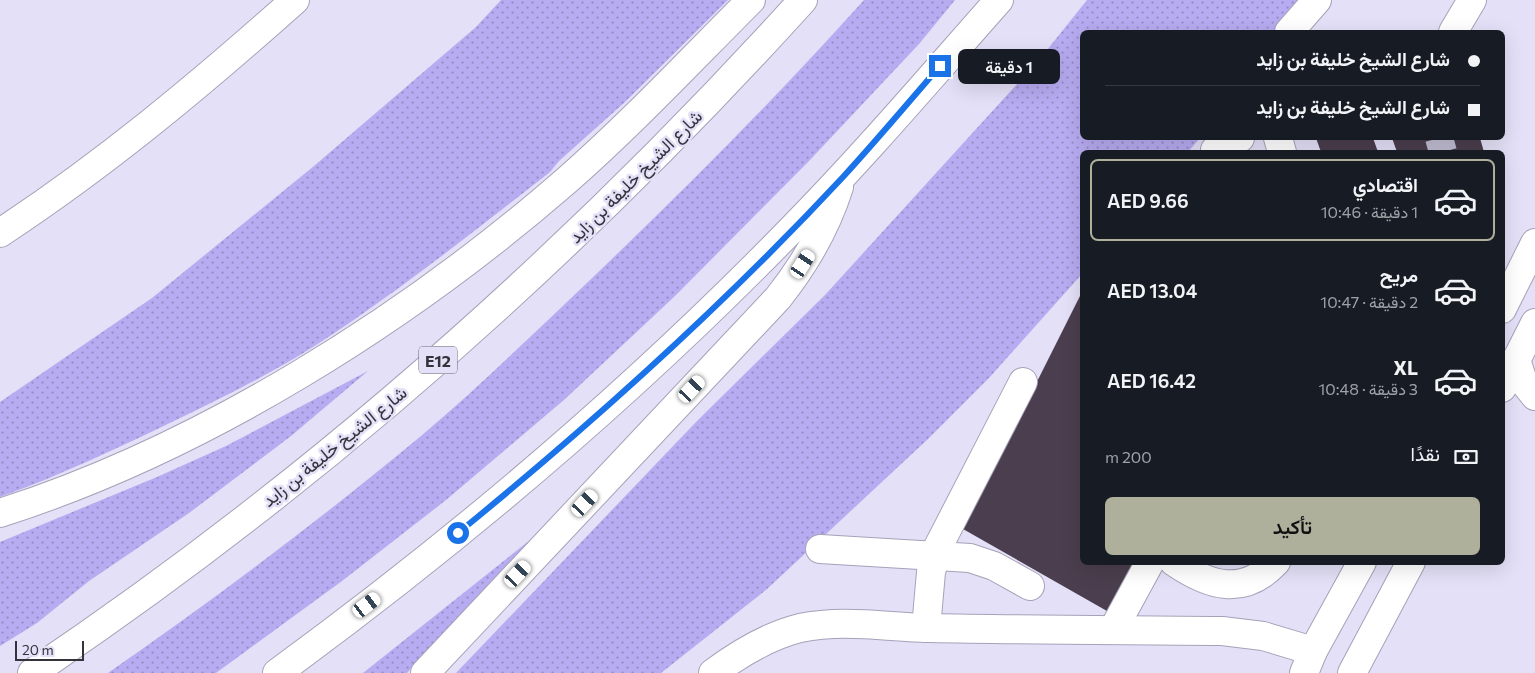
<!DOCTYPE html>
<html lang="ar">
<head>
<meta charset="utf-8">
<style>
	body { margin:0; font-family:Commissioner,Vazirmatn,sans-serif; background:#242831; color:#f1f3f6; direction:rtl; height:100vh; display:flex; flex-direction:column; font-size:19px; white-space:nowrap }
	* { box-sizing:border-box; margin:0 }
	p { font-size:16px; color:#9ea1a6 }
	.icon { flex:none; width:28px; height:28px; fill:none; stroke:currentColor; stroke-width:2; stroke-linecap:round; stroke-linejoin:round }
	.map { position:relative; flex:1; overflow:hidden; direction:ltr }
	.sheet { position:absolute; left:1080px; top:150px; width:425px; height:415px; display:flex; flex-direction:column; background:#171b24; border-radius:8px; box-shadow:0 5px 20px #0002; direction:rtl }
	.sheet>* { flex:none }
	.hud { position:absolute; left:1080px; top:30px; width:425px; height:110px; border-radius:8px; box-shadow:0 5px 20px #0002; direction:rtl; display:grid; align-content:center; height:110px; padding:0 25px; background:#171b24 }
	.scale { position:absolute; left:15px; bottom:12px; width:69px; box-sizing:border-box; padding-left:5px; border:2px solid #34333c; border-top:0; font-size:14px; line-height:18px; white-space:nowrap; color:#34333c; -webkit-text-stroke:4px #e3e0f7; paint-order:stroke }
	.end { position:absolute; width:22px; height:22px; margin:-11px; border:6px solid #1a73e8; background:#fff; box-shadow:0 0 0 2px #fff }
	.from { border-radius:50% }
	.bubble { position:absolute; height:35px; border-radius:8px; background:#171b24; box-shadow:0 5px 20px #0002; font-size:16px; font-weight:600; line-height:35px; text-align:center; direction:rtl }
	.car { position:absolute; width:15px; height:30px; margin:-15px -8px; border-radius:6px; box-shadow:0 0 4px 1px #0007; background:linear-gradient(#fff 24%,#345 0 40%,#fff 0 76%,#345 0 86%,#fff 0) }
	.hud b { display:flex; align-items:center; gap:18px; height:48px; font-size:19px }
	.hud b+b { border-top:1px solid #363941 }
	.hud i { width:12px; height:12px; background:#f1f3f6 }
	ul { padding:9px 0 0; list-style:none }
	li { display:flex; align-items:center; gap:15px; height:82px; margin:0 10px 8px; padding:0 15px; border:2px solid transparent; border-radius:8px }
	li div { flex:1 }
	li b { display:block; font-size:19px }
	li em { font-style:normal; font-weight:600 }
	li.on { border-color:#aeb09b }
	li>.icon { width:45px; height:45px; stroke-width:1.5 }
	.pay { display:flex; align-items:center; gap:12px; height:55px; padding:0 25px; font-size:19px }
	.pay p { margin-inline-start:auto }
	.button { display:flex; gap:10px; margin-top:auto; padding:10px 25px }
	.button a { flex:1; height:58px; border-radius:8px; background:#aeb09b; color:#111; font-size:20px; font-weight:600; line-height:58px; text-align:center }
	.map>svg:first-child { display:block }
</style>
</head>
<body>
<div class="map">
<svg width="1535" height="673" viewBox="0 0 1535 673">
	<defs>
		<pattern id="garden-dots" width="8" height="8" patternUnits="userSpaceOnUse" patternTransform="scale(1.25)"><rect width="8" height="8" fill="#b7abf1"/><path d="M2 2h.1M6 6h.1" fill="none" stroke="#968cc4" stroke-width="1.8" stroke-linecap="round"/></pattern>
	</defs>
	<rect width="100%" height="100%" fill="#e3e0f7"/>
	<g fill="url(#garden-dots)">
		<path d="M501 0H728L625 102 559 161 550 172C473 232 398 292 316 345 272 373 224 397 176 420 118 448 61 475 0 497V402L152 298 314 166 476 27Z"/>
		<path d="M864 0H955L919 44 809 161 675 296 565 399 446 500 342 581 216 673H108C216 598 320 520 421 436 479 387 534 333 589 281 684 190 776 98 864 0Z"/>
		<path d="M1087 0H1312L1286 32H1082V138H1200L1188 152H1082V274L989 378 928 439 767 589 661 673H456L698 420 825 295 1039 60Z"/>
		<path d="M368 371 291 436 189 513 89 581 37 623 0 646V542L157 477 226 446Z"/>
		<path d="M535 536 407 673H363Z"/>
	</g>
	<g fill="#4b3e4e">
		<path d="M1316 138H1373L1378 152H1321Z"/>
		<path d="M1392 138H1480L1484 152H1397Z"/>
		<path d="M1082 292V562H1141L1114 615 963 529Z"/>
	</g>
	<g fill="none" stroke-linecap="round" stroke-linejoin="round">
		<path stroke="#c0bdd2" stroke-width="28" stroke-dasharray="28 14" stroke-linecap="butt" d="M1439 138 1443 152"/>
		<defs>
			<g id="minor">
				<path d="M1289 32 1317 0"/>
				<path d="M1453 32 1472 0"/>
				<path d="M1278 138 1282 152"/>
				<path d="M1215 150 1240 138"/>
				<path d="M0 233C105 164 201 84 295 0"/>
				<path d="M1502 309 1535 243"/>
				<path d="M1516 360 1523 381 1535 396"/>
				<path d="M1502 388 1535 323"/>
				<path d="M820 549 970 558 994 566 1030 586"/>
				<path d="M1174 562C1209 586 1243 597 1276 562"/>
				<path d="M926 628 931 572 938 547 1023 382"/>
				<path d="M1113 630 1150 562"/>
				<path d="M713 673C740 653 768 636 800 628 843 619 886 627 929 628 1027 630 1124 630 1222 631L1263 636 1313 651"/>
				<path d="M1304 673 1313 651 1362 562"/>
				<path d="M1352 673 1411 562"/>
			</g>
			<g id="highway">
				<path d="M0 513C203 448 406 320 566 181 631 124 690 61 751 0"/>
				<path d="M32 673C316 482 573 254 803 0"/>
				<path d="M277 673C459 540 631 394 789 232 862 158 930 78 999 0"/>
				<path d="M425 673 778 298C805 264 826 228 839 187"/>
			</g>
		</defs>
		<use href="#minor" stroke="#a5a2b8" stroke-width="30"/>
		<use href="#highway" stroke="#a5a2b8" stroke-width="30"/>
		<use href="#minor" stroke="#fff" stroke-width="28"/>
		<use href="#highway" stroke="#fff" stroke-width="28"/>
	</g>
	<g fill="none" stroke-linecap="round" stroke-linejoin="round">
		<path stroke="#1a73e8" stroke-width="6" d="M458 533C593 423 724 305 843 177 876 141 908 103 940 66"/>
	</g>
	<g text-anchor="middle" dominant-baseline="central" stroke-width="5" stroke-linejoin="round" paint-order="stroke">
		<rect fill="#e3e0f7" stroke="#686774" stroke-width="1" x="419" y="346.5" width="38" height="27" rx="4"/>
		<g font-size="16" font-weight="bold" fill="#34333c">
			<text x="438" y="360">E12</text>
		</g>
		<g font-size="18" fill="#34333c" stroke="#e3e0f7">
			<text transform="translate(635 176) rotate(-45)">شارع الشيخ خليفة بن زايد</text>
			<text transform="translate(334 446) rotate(-39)">شارع الشيخ خليفة بن زايد</text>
		</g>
	</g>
</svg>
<div class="scale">20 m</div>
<i class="end from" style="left:458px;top:533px"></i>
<i class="end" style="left:940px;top:66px"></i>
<div class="bubble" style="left:958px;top:49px;width:102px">1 دقيقة</div>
<i class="car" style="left:803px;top:264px;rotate:33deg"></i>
<i class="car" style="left:692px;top:389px;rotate:43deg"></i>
<i class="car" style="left:585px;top:503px;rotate:43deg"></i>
<i class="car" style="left:518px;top:574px;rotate:43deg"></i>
<i class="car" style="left:367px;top:605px;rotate:53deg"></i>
<div class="hud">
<b><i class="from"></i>شارع الشيخ خليفة بن زايد</b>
<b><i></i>شارع الشيخ خليفة بن زايد</b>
</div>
<section class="sheet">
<ul>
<li class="on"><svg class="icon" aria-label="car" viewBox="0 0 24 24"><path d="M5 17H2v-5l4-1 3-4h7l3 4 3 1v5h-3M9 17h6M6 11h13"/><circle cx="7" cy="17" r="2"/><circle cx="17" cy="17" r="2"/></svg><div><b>اقتصادي</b><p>1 دقيقة · 10:46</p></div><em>AED 9.66</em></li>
<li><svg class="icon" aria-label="car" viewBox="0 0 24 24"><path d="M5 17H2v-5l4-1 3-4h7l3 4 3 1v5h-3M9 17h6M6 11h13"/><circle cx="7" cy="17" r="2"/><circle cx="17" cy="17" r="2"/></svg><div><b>مريح</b><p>2 دقيقة · 10:47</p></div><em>AED 13.04</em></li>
<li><svg class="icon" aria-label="car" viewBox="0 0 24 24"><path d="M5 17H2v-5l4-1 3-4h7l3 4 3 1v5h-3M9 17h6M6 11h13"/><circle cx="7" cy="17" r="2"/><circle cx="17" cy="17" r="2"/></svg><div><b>XL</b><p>3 دقيقة · 10:48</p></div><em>AED 16.42</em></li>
</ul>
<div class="pay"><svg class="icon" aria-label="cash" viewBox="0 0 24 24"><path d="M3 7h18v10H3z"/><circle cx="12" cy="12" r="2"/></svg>نقدًا<p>200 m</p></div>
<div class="button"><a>تأكيد</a></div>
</section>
</div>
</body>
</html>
